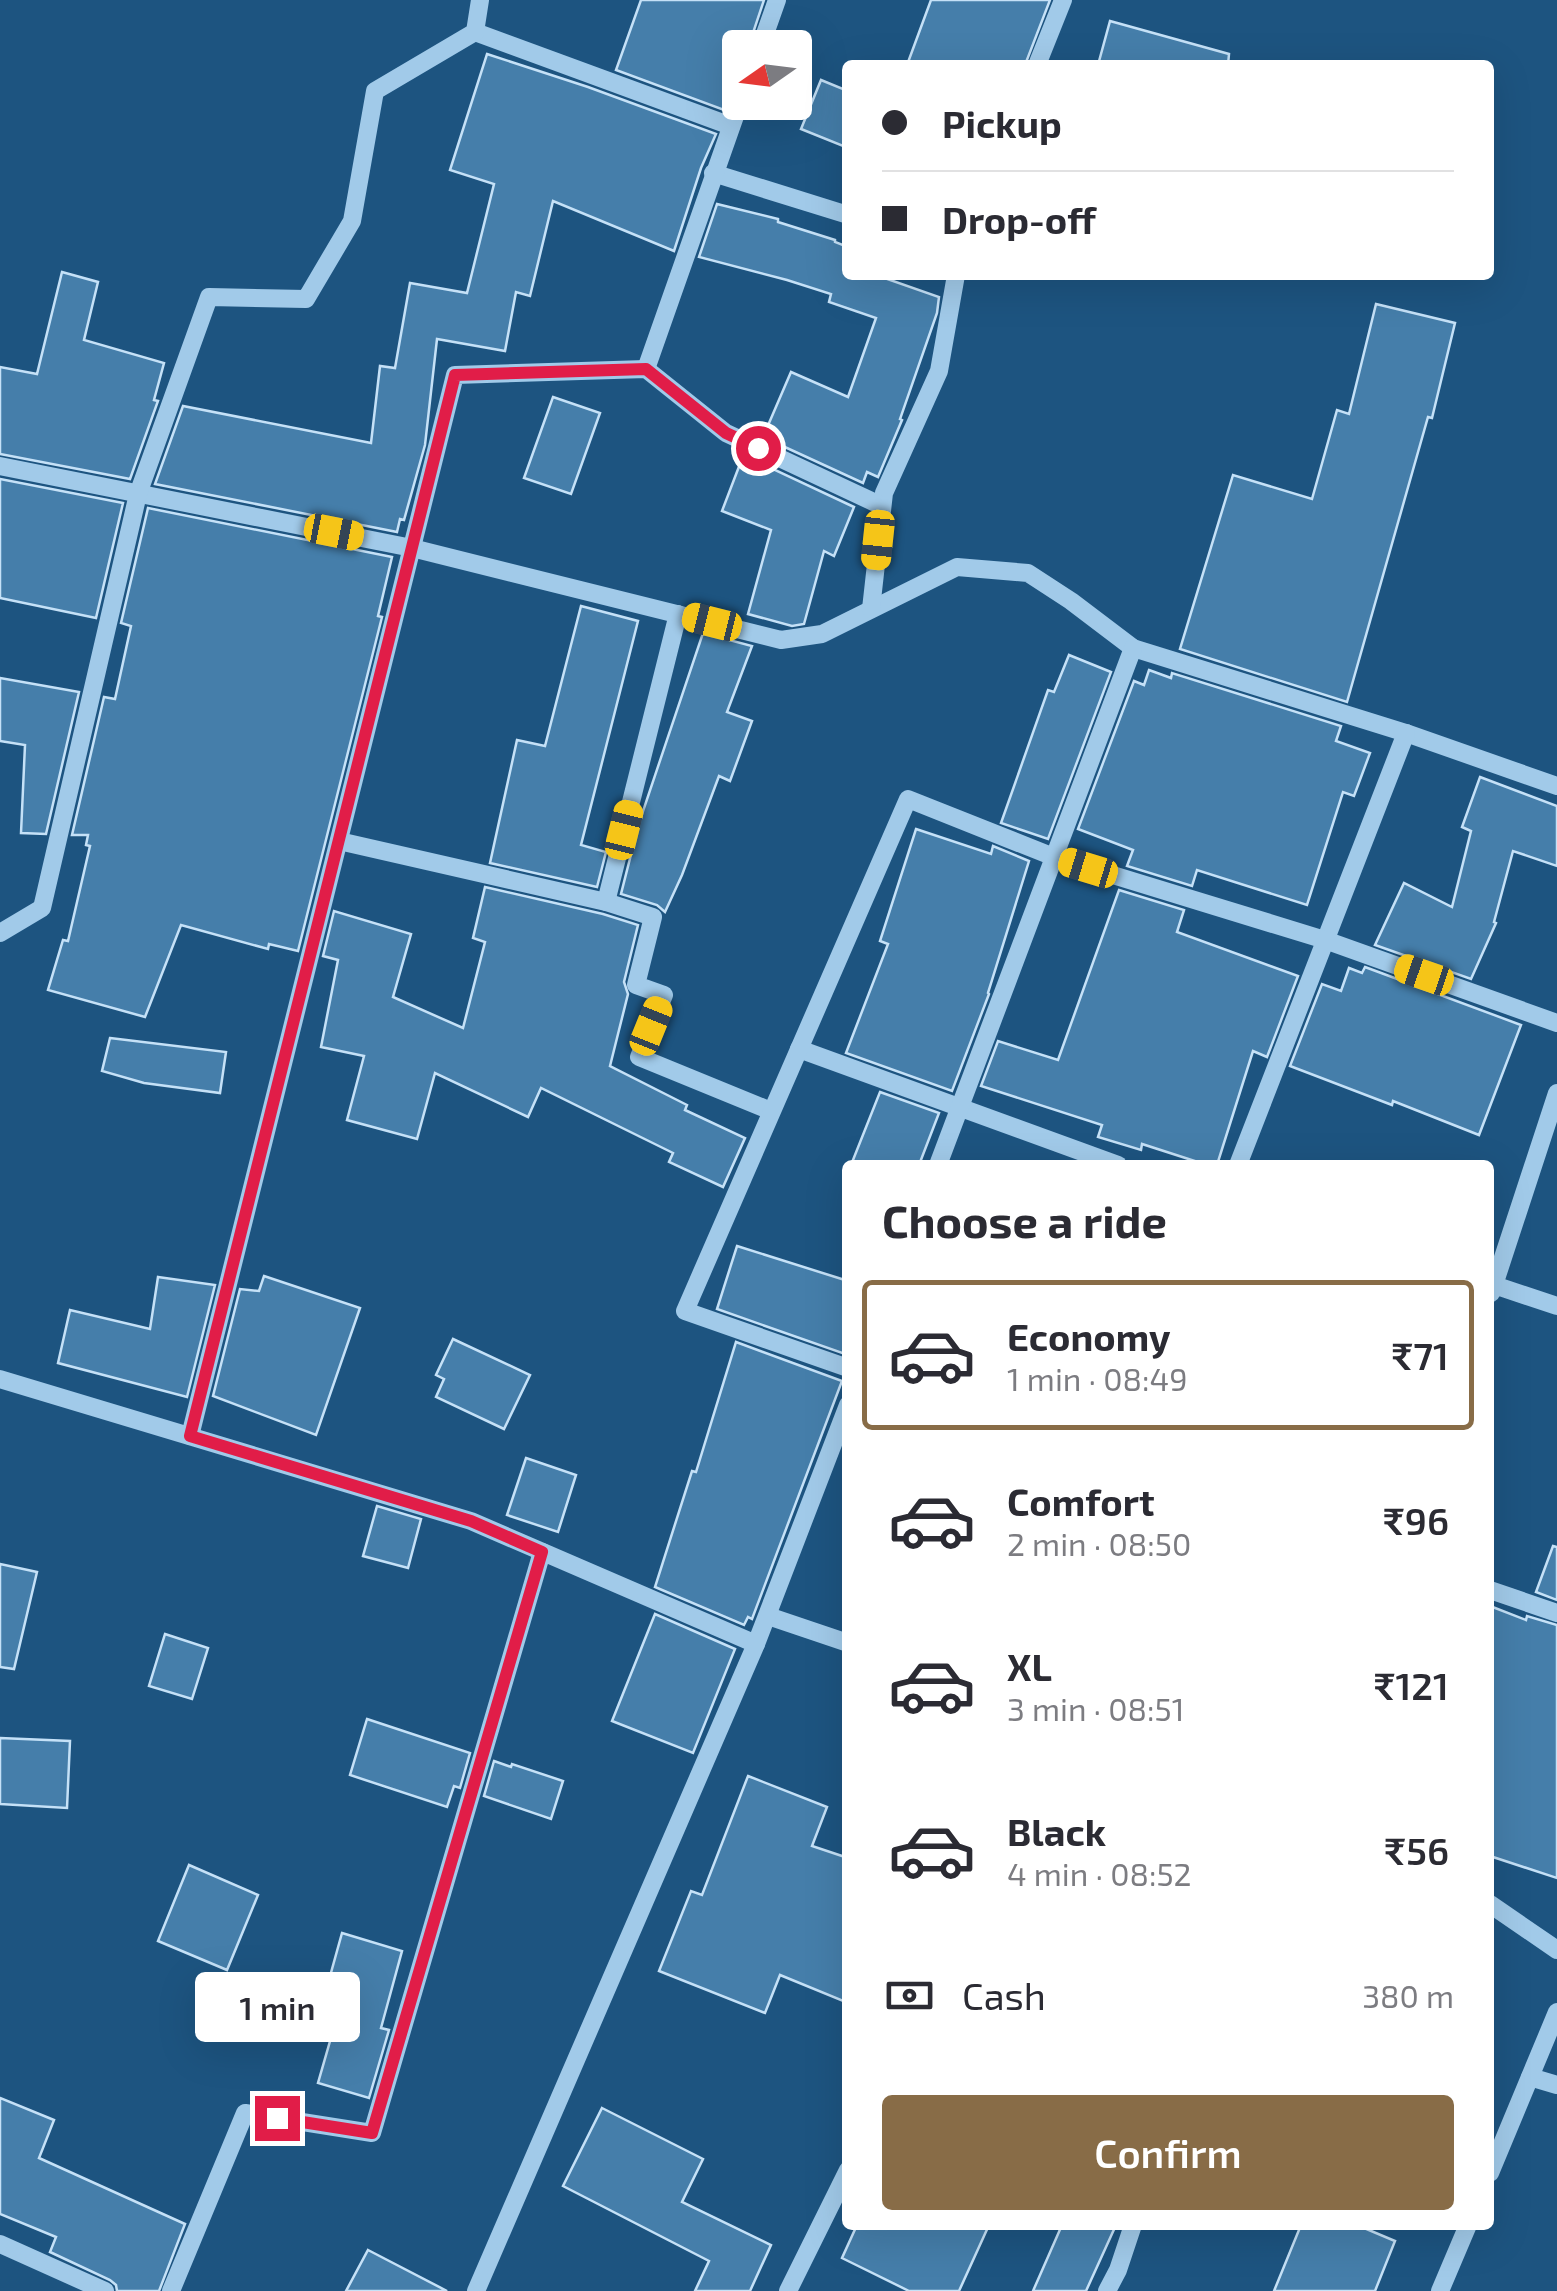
<!DOCTYPE html>
<html lang="en">
<head>
<meta charset="utf-8">
<style>
	body { margin:0; font-family:"Exo 2",sans-serif; background:#f2f2f3; color:#2b2b33; height:100vh; display:flex; flex-direction:column; font-size:38px; white-space:nowrap }
	* { box-sizing:border-box; margin:0 }
	p { font-size:32px; color:#7c7c81 }
	.icon { flex:none; width:55px; height:55px; fill:none; stroke:currentColor; stroke-width:2; stroke-linecap:round; stroke-linejoin:round }
	.map { position:relative; flex:1; overflow:hidden }
	.panel { position:absolute; left:842px; top:1160px; width:652px; height:1070px; display:flex; flex-direction:column; background:#fff; border-radius:10px; box-shadow:0 10px 40px #0002 }
	.panel>* { flex:none }
	.guide { position:absolute; left:842px; top:60px; width:652px; height:220px; border-radius:10px; box-shadow:0 10px 40px #0002; display:grid; align-content:center; height:220px; padding:0 40px; background:#fff }
	.needle { width:65px; rotate:256deg }
	.controls { position:absolute; left:722px; top:30px; display:grid; gap:20px }
	.controls a { display:grid; place-items:center; width:90px; height:90px; border-radius:10px; background:#fff; box-shadow:0 10px 40px #0002; font-size:50px }
	.end { position:absolute; width:45px; height:45px; margin:-22px; border:12px solid #e11d48; background:#fff; box-shadow:0 0 0 5px #fff }
	.from { border-radius:50% }
	.bubble { position:absolute; height:70px; border-radius:10px; background:#fff; box-shadow:0 10px 40px #0002; font-size:32px; font-weight:600; line-height:70px; text-align:center }
	.car { position:absolute; width:30px; height:60px; margin:-30px -15px; border-radius:12px; box-shadow:0 0 8px 2px #0007; background:linear-gradient(#f5c518 24%,#345 0 40%,#f5c518 0 76%,#345 0 86%,#f5c518 0) }
	.guide b { display:flex; align-items:center; gap:35px; height:95px; font-size:38px }
	.guide b+b { border-top:2px solid #e1e1e2 }
	.guide i { width:25px; height:25px; background:#2b2b33 }
	ul { padding:0; list-style:none }
	li { display:flex; align-items:center; gap:30px; height:150px; margin:0 20px 15px; padding:0 20px; border:5px solid transparent; border-radius:10px }
	li div { flex:1 }
	li b { display:block; font-size:38px }
	li em { font-style:normal; font-weight:600 }
	li.selected { border-color:#886c47 }
	li>.icon { width:90px; height:90px; stroke-width:1.5 }
	h2 { padding:0 40px; font-size:45px; line-height:120px }
	.pay { display:flex; align-items:center; gap:25px; height:110px; padding:0 40px; font-size:38px }
	.pay p { margin-inline-start:auto }
	.cta { display:flex; gap:20px; margin-top:auto; padding:20px 40px }
	.cta a { flex:1; height:115px; border-radius:10px; background:#886c47; color:#fff; font-size:40px; font-weight:600; line-height:115px; text-align:center }
	.map>svg:first-child { display:block }
</style>
</head>
<body>
<div class="map">
<svg width="1557" height="2291" viewBox="0 0 1557 2291">
	<rect width="100%" height="100%" fill="#1d5480"/>
	<g fill="#457eaa" stroke="#c5e1f7" stroke-width="2.5">
		<path d="M641 0H764L748 48H740V74L724 110 616 70Z"/>
		<path d="M931 0H1050L1025 65H907Z"/>
		<path d="M1110 21 1229 54 1228 65H1098Z"/>
		<path d="M487 54 588 87 716 134 701 168 674 251 553 201 530 296 516 292 505 351 437 339 425 445 404 520 400 519 397 532 155 484 183 406 371 443 380 366 395 368 410 283 467 293 494 184 450 170Z"/>
		<path d="M821 80 848 91V148L801 129Z"/>
		<path d="M717 204 778 219V222L835 240V242L848 247V275H876L939 297 937 313 900 419 902 420 878 477 867 472 863 483 763 437 791 372 848 397 876 318 829 302 831 294 787 280 699 257Z"/>
		<path d="M62 272 98 282 84 340 164 363 154 400 158 401 130 479 0 454V367L37 374Z"/>
		<path d="M1376 304 1455 323 1432 418 1428 417 1347 702 1180 649 1233 475 1312 499 1337 410 1349 414Z"/>
		<path d="M553 397 600 413 571 494 524 478Z"/>
		<path d="M754 460 854 507 834 556 824 551 804 624 792 626 748 614 771 530 722 511 740 464 750 468Z"/>
		<path d="M0 479 123 503 96 618 0 598Z"/>
		<path d="M148 508 392 557 378 616 382 617 298 951 269 944 268 949 181 925 145 1017 48 990 63 940 68 941 90 846 86 845 88 835H72L104 697 115 699 131 626 121 623Z"/>
		<path d="M581 606 638 621 581 845 606 852 597 887 490 863 517 740 545 746Z"/>
		<path d="M703 633 752 646 727 712 752 721 730 781 719 776 682 875 665 912 657 905 621 894 639 823Z"/>
		<path d="M1069 655 1111 672 1048 839 1001 823 1048 690 1054 692Z"/>
		<path d="M1149 670 1171 678 1172 673 1341 726 1336 741 1370 753 1354 796 1343 792 1307 905 1197 870 1192 886 1127 866 1133 850 1078 829 1134 681 1144 685Z"/>
		<path d="M0 678 79 692 46 834 21 833 25 745 0 741Z"/>
		<path d="M1480 777 1557 806V866L1513 851 1494 922 1496 923 1471 979 1375 945 1404 883 1452 907 1471 831 1462 827Z"/>
		<path d="M916 829 991 854 993 846 1029 861 988 993 989 994 952 1091 846 1053 888 944 880 941Z"/>
		<path d="M485 887 603 914 638 925 624 982 628 994 610 1066 687 1105 685 1110 745 1138 723 1187 669 1162 673 1153 541 1088 528 1117 435 1073 417 1139 347 1120 364 1056 321 1047 338 960 323 956 334 911 411 934 393 997 463 1028 485 942 473 938Z"/>
		<path d="M1119 890 1184 910 1177 932 1298 976 1267 1057 1253 1051 1217 1165H1207L1142 1144 1141 1150 1098 1137 1102 1125 981 1086 998 1041 1058 1060Z"/>
		<path d="M1365 967 1521 1025 1479 1135 1393 1101 1392 1105 1290 1066 1322 984 1341 991 1349 968 1362 973Z"/>
		<path d="M110 1038 226 1052 220 1093 144 1083 102 1071Z"/>
		<path d="M880 1092 939 1113 919 1165H851Z"/>
		<path d="M737 1246 848 1281V1345L845 1354 717 1309Z"/>
		<path d="M264 1276 360 1308 316 1435 213 1396 240 1289 259 1291Z"/>
		<path d="M158 1277 215 1285 187 1397 58 1363 70 1310 150 1329Z"/>
		<path d="M453 1339 530 1375 504 1429 436 1397 444 1379 436 1375Z"/>
		<path d="M736 1342 842 1381 752 1619 748 1617 744 1625 655 1587 692 1471 696 1472Z"/>
		<path d="M526 1458 576 1475 558 1532 507 1515Z"/>
		<path d="M377 1506 421 1519 408 1568 363 1556Z"/>
		<path d="M1553 1546 1557 1547V1600L1536 1592Z"/>
		<path d="M0 1564 37 1572 14 1669 0 1667Z"/>
		<path d="M1490 1606 1526 1620 1527 1616 1557 1625V1878L1490 1856Z"/>
		<path d="M655 1614 735 1649 693 1753 612 1721Z"/>
		<path d="M165 1634 208 1648 192 1699 149 1686Z"/>
		<path d="M367 1719 470 1753 460 1788 454 1786 447 1807 350 1775Z"/>
		<path d="M0 1738 70 1741 67 1808 0 1804Z"/>
		<path d="M494 1761 511 1767 512 1764 563 1781 551 1819 484 1796Z"/>
		<path d="M748 1776 827 1807 812 1846 848 1858V2003L780 1975 765 2013 659 1971 691 1891 702 1895Z"/>
		<path d="M189 1865 258 1895 227 1970 158 1941Z"/>
		<path d="M342 1933 402 1951 381 2028 389 2030 369 2098 318 2083 341 2003 324 1998Z"/>
		<path d="M0 2098 54 2120 39 2158 185 2224 159 2291H117L116 2285 110 2280 50 2252 56 2237 0 2214Z"/>
		<path d="M602 2108 703 2159 682 2202 771 2245 750 2291H695L709 2261 563 2186Z"/>
		<path d="M857 2225H989L959 2291H909L842 2258Z"/>
		<path d="M1062 2225H1116L1086 2291H1033Z"/>
		<path d="M1301 2225H1357L1395 2241 1375 2291H1274Z"/>
		<path d="M368 2250 447 2291H346Z"/>
	</g>
	<g fill="none" stroke-linecap="round" stroke-linejoin="round">
		<g stroke="#a1cae9" stroke-width="18">
			<path d="M475 32 731 126"/>
			<path d="M760 48 777 0"/>
			<path d="M1037 65 1063 0"/>
			<path d="M713 173 848 215"/>
			<path d="M646 369 740 102"/>
			<path d="M0 466 412 548 781 640 822 634 957 567 1028 573 1071 601 1133 648 1406 733 1557 786"/>
			<path d="M871 609 884 493 939 371 956 275"/>
			<path d="M339 841 606 902 653 917 636 985 664 995 639 1057 771 1111"/>
			<path d="M606 902 678 614"/>
			<path d="M0 933 42 908 138 494 209 297 306 299 352 221 375 91 475 32 480 0"/>
			<path d="M799 1049 1118 1165"/>
			<path d="M938 1165 1133 648"/>
			<path d="M1238 1165 1406 733"/>
			<path d="M1490 1284 1494 1285 1557 1093"/>
			<path d="M1491 1293 1494 1285 1557 1306"/>
			<path d="M848 1368 685 1311 908 799 1054 857 1325 940 1557 1023"/>
			<path d="M0 1379 471 1521 756 1644"/>
			<path d="M190 1436 455 375 646 369 726 433 882 506"/>
			<path d="M1490 1590 1557 1613"/>
			<path d="M768 1616 848 1643"/>
			<path d="M1490 1904 1557 1950"/>
			<path d="M1530 2077 1557 2085"/>
			<path d="M1490 2173 1557 2012"/>
			<path d="M0 2244 105 2291"/>
			<path d="M171 2291 245 2113 372 2133 542 1552"/>
			<path d="M476 2291 756 1644 848 1405"/>
			<path d="M788 2291 848 2170"/>
			<path d="M1107 2291 1118 2270 1133 2225"/>
			<path d="M1440 2291 1468 2225"/>
		</g>
	</g>
	<g fill="none" stroke-linecap="round" stroke-linejoin="round">
		<path stroke="#e11d48" stroke-width="12" d="M277 2118 372 2133 542 1552 471 1521 190 1436 455 375 646 369 726 433 758 448"/>
	</g>
</svg>
<div class="controls">
<a><svg class="needle" viewBox="-14 -14 28 28"><path d="M0-13l5 13h-10z" fill="#e53935"/><path d="M0 13l5-13h-10z" fill="#7c7c81"/></svg></a>
</div>
<i class="end from" style="left:758px;top:448px"></i>
<i class="end" style="left:277px;top:2118px"></i>
<div class="bubble" style="left:195px;top:1972px;width:165px">1 min</div>
<i class="car" style="left:334px;top:532px;rotate:101deg"></i>
<i class="car" style="left:878px;top:540px;rotate:186deg"></i>
<i class="car" style="left:712px;top:622px;rotate:284deg"></i>
<i class="car" style="left:624px;top:830px;rotate:14deg"></i>
<i class="car" style="left:1088px;top:868px;rotate:287deg"></i>
<i class="car" style="left:1424px;top:975px;rotate:289deg"></i>
<i class="car" style="left:651px;top:1026px;rotate:22deg"></i>
<div class="guide">
<b><i class="from"></i>Pickup</b>
<b><i></i>Drop-off</b>
</div>
<section class="panel">
<h2>Choose a ride</h2>
<ul>
<li class="selected"><svg class="icon" aria-label="car" viewBox="0 0 24 24"><path d="M5 17H2v-5l4-1 3-4h7l3 4 3 1v5h-3M9 17h6M6 11h13"/><circle cx="7" cy="17" r="2"/><circle cx="17" cy="17" r="2"/></svg><div><b>Economy</b><p>1 min · 08:49</p></div><em>₹71</em></li>
<li><svg class="icon" aria-label="car" viewBox="0 0 24 24"><path d="M5 17H2v-5l4-1 3-4h7l3 4 3 1v5h-3M9 17h6M6 11h13"/><circle cx="7" cy="17" r="2"/><circle cx="17" cy="17" r="2"/></svg><div><b>Comfort</b><p>2 min · 08:50</p></div><em>₹96</em></li>
<li><svg class="icon" aria-label="car" viewBox="0 0 24 24"><path d="M5 17H2v-5l4-1 3-4h7l3 4 3 1v5h-3M9 17h6M6 11h13"/><circle cx="7" cy="17" r="2"/><circle cx="17" cy="17" r="2"/></svg><div><b>XL</b><p>3 min · 08:51</p></div><em>₹121</em></li>
<li><svg class="icon" aria-label="car" viewBox="0 0 24 24"><path d="M5 17H2v-5l4-1 3-4h7l3 4 3 1v5h-3M9 17h6M6 11h13"/><circle cx="7" cy="17" r="2"/><circle cx="17" cy="17" r="2"/></svg><div><b>Black</b><p>4 min · 08:52</p></div><em>₹56</em></li>
</ul>
<div class="pay"><svg class="icon" aria-label="cash" viewBox="0 0 24 24"><path d="M3 7h18v10H3z"/><circle cx="12" cy="12" r="2"/></svg>Cash<p>380 m</p></div>
<div class="cta"><a>Confirm</a></div>
</section>
</div>
</body>
</html>
